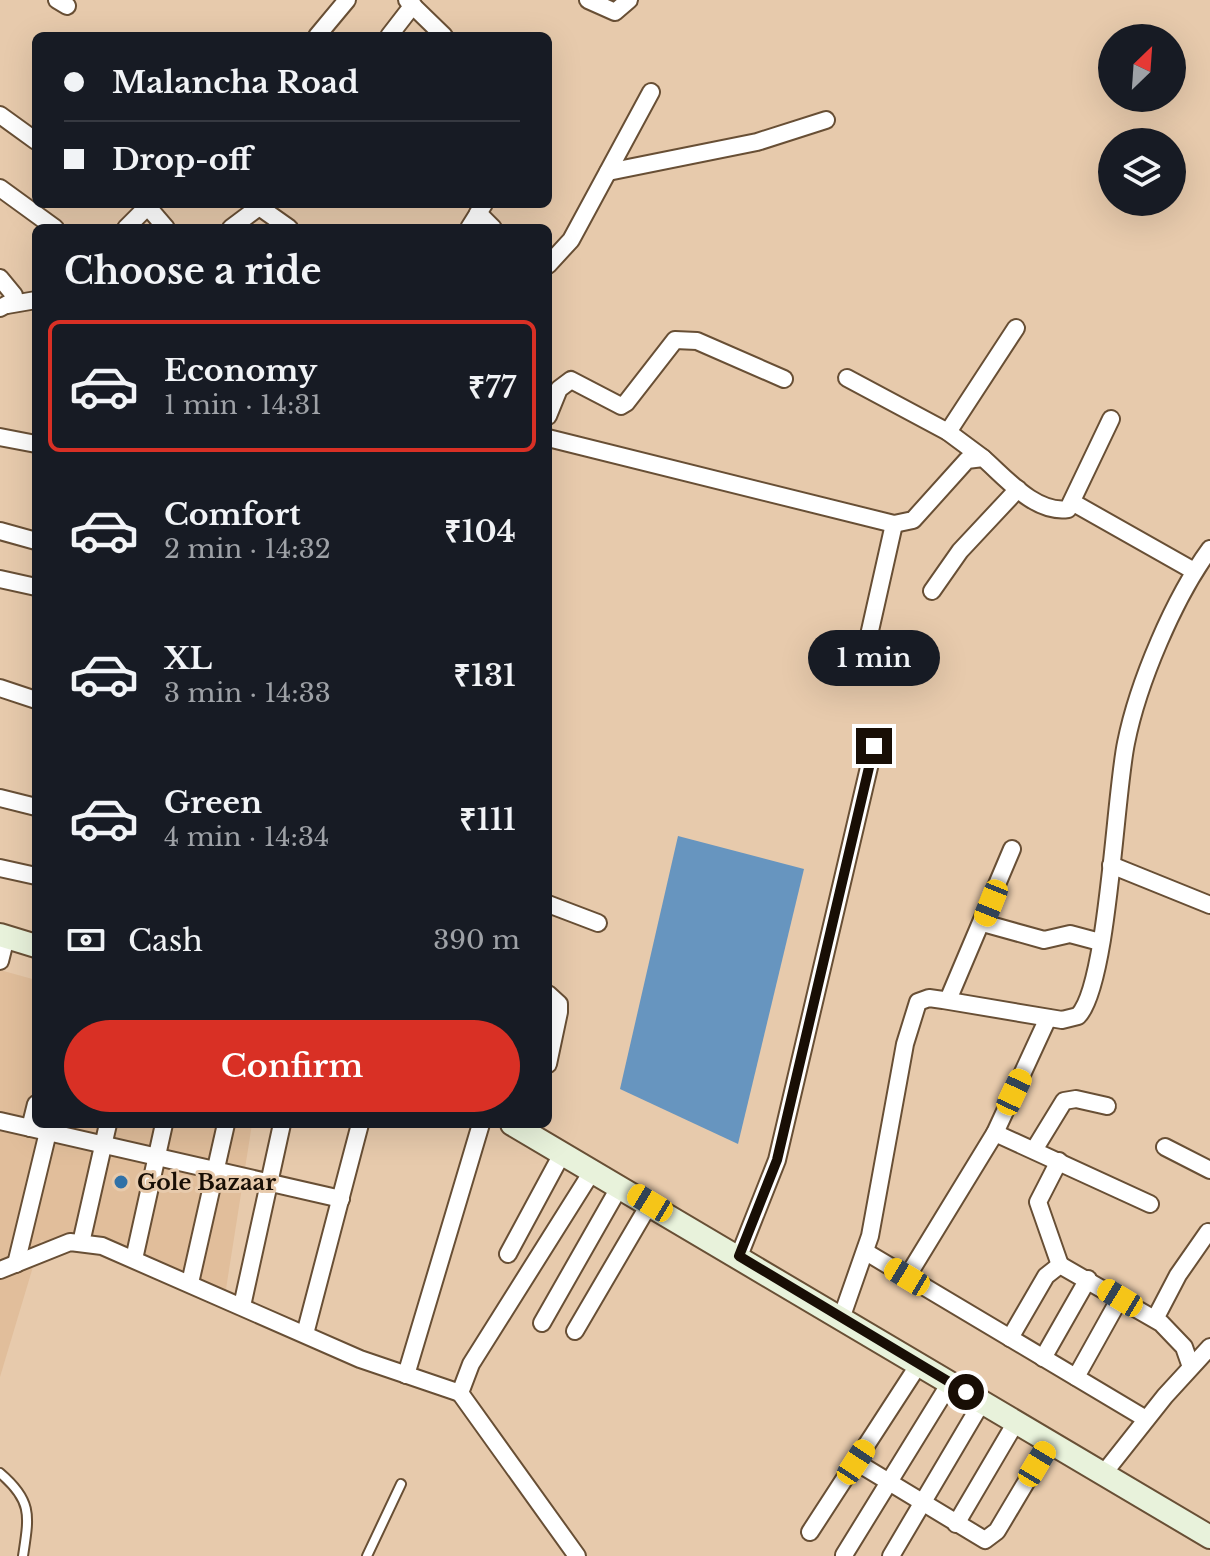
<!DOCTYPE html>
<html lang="en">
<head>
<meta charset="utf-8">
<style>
	body { margin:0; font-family:"Libre Baskerville",serif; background:#20242c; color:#f1f3f6; height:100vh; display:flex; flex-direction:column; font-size:30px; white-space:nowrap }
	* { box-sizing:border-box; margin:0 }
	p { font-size:26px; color:#9ea1a6 }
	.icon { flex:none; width:44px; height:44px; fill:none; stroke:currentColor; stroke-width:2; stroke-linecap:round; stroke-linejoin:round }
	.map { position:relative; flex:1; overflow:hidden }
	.sheet { position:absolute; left:32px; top:224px; width:520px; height:904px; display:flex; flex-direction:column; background:#171b24; border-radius:12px; box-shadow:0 8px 32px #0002 }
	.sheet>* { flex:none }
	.guide { position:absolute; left:32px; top:32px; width:520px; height:176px; border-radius:12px; box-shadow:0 8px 32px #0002; display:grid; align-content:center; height:176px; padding:0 32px; background:#171b24 }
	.needle { width:52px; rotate:25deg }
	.controls { position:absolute; left:1098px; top:24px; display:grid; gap:16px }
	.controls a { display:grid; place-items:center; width:88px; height:88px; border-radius:50%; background:#171b24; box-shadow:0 8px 32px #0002; font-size:40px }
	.end { position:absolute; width:36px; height:36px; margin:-18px; border:10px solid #180e05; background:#fff; box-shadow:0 0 0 4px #fff }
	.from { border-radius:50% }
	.bubble { position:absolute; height:56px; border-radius:28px; background:#171b24; box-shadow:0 8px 32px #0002; font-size:26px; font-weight:600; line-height:56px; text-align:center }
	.car { position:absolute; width:24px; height:48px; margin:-24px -12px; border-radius:10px; box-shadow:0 0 6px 2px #0007; background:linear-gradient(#f5c518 24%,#345 0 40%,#f5c518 0 76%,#345 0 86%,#f5c518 0) }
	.guide b { display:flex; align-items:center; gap:28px; height:76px; font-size:30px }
	.guide b+b { border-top:2px solid #363941 }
	.guide i { width:20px; height:20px; background:#f1f3f6 }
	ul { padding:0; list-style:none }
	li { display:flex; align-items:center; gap:24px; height:132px; margin:0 16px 12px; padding:0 16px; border:4px solid transparent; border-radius:12px }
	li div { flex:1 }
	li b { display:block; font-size:30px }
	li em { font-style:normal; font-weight:600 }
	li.on { border-color:#d93025 }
	li>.icon { width:72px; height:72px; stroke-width:1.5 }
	h2 { padding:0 32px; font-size:36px; line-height:96px }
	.pay { display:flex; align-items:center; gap:20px; height:88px; padding:0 32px; font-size:30px }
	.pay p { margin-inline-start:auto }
	.action { display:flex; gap:16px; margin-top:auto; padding:16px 32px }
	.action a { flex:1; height:92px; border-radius:48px; background:#d93025; color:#fff; font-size:32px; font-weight:600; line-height:92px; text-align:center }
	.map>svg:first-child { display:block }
</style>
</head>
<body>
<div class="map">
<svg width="1210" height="1556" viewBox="0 0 1210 1556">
	<rect width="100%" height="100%" fill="#e7caac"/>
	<path fill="#e1be9b" d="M0 970 36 980V1124H252L226 1289 41 1240 0 1377Z"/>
	<path fill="#6795bf" d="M678 836 804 869 738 1144 620 1089Z"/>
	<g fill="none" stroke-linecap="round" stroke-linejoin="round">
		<defs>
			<g id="service">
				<path d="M0 1473C33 1501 29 1516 23 1556"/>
				<path d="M367 1556 401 1484"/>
			</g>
			<g id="minor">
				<path d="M57 0 67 6"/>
				<path d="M407 0 444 36"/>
				<path d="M588 0 615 12 629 0"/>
				<path d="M317 36 347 0"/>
				<path d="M389 36 413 5"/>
				<path d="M0 115 36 141"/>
				<path d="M608 172 757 142 826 120"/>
				<path d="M0 188 55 228"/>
				<path d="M255 204 289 228"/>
				<path d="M148 207 166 228"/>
				<path d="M478 213 493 228"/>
				<path d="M126 228 150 204"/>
				<path d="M231 228 259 207"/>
				<path d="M469 228 484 204"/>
				<path d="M548 265 571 240 651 92"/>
				<path d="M0 278 14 295 13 301 0 308"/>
				<path d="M7 305 36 300"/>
				<path d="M847 378 948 432 983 458"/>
				<path d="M548 416 559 389 571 380 621 406 626 403 675 340 697 341 784 379"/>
				<path d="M948 432 1016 328"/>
				<path d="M0 437 36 444"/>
				<path d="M548 438 894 524 913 520 967 460 983 458C1005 477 1035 514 1068 509L1111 419"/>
				<path d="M1072 502 1194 571"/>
				<path d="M0 531 36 541"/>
				<path d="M0 579 36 587"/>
				<path d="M932 591 960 551 1018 489"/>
				<path d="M867 644 894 524"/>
				<path d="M0 688 36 700"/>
				<path d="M0 798 36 807"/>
				<path d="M1111 865 1210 905"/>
				<path d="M0 868 36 876"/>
				<path d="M548 904 598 923"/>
				<path d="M983 923 1044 940 1070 934 1100 942"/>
				<path d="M0 961 6 937"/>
				<path d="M548 994 559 1004V1012L548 1064"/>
				<path d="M948 1000 1012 849"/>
				<path d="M0 1121 341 1199"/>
				<path d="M30 1128 36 1104"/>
				<path d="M995 1133 1150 1204"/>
				<path d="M1165 1147 1210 1170"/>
				<path d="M1034 1150 1064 1101 1076 1099 1107 1106"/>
				<path d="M1059 1161 1038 1202 1060 1265"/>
				<path d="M81 1243 108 1124"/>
				<path d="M866 1252 1146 1419"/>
				<path d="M508 1254 563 1152"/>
				<path d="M739 1256 777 1160 874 746"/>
				<path d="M134 1259 164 1124"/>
				<path d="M16 1264 48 1132"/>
				<path d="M0 1270 70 1242 102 1246 360 1359 460 1393"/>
				<path d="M907 1277 995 1133 1048 1018"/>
				<path d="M190 1283 226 1124"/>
				<path d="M242 1306 282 1124"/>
				<path d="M842 1316 870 1236 905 1044 918 1002 929 998 943 1000 1062 1020 1078 1016C1108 986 1115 795 1126 743 1138 683 1174 598 1210 549"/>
				<path d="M1155 1319 1178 1275 1208 1232"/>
				<path d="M542 1323 620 1186"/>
				<path d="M575 1331 650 1203"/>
				<path d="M305 1334 360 1124"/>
				<path d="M1010 1338 1046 1276 1060 1265 1161 1323 1184 1347 1191 1367"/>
				<path d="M1043 1358 1088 1279"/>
				<path d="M406 1375 481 1124"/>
				<path d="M1076 1377 1120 1298"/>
				<path d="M856 1462 985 1540 997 1531 1050 1442"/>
				<path d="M1104 1473 1165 1396 1210 1347"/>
				<path d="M956 1524 1016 1422"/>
				<path d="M810 1532 919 1364"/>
				<path d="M844 1555 950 1383"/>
				<path d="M577 1556 460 1393 471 1364 593 1170"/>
				<path d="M891 1556 982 1402"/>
			</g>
			<g id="secondary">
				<path d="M0 935 36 946"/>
				<path d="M512 1124 1210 1537"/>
			</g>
		</defs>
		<use href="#service" stroke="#684f35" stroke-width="12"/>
		<use href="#minor" stroke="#684f35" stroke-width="20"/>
		<use href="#secondary" stroke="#684f35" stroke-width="26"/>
		<use href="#service" stroke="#fff" stroke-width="8"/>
		<use href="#minor" stroke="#fff" stroke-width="16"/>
		<use href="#secondary" stroke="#e8f2db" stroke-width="22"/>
	</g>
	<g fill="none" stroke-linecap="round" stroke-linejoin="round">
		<path stroke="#180e05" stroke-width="10" d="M874 746 777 1160 739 1256 966 1392"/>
	</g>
	<circle fill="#3071a7" stroke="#e7caac" stroke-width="3" cx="121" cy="1182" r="8"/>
	<g text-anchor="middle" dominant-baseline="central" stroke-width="6" stroke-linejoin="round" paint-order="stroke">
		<g font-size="22" font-weight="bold" fill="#180e05" stroke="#e7caac" text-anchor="start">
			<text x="137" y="1182">Gole Bazaar</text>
		</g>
	</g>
</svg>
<div class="controls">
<a><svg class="needle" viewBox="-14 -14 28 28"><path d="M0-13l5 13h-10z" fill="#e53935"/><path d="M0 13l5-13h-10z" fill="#9ea1a6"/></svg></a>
<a><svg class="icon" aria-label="layers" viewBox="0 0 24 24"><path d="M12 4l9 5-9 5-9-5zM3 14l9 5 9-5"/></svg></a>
</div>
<i class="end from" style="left:966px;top:1392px"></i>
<i class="end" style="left:874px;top:746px"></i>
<div class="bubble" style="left:808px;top:630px;width:132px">1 min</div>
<i class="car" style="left:991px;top:903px;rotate:202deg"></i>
<i class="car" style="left:1014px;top:1092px;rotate:25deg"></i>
<i class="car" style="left:650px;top:1203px;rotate:301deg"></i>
<i class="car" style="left:907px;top:1277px;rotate:301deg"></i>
<i class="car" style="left:1120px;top:1298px;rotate:301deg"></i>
<i class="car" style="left:856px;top:1462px;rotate:33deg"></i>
<i class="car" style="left:1037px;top:1464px;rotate:31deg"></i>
<div class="guide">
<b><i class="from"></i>Malancha Road</b>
<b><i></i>Drop-off</b>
</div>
<section class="sheet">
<h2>Choose a ride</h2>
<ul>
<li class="on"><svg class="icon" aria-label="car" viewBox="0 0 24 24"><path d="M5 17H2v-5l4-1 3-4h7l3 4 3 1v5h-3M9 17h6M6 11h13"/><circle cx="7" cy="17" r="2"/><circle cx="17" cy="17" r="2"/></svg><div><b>Economy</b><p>1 min · 14:31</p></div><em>₹77</em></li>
<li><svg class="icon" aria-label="car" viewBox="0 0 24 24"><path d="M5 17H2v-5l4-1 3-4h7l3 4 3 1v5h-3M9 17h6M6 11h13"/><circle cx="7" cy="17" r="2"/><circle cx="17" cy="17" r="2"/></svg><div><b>Comfort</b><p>2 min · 14:32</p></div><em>₹104</em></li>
<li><svg class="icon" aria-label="car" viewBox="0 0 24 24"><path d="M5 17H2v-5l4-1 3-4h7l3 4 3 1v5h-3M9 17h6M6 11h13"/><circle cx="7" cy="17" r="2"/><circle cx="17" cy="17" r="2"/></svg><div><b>XL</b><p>3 min · 14:33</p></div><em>₹131</em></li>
<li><svg class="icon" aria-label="car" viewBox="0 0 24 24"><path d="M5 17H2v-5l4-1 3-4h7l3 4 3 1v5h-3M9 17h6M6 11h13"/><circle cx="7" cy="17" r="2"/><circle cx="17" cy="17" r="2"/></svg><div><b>Green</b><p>4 min · 14:34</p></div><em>₹111</em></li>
</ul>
<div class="pay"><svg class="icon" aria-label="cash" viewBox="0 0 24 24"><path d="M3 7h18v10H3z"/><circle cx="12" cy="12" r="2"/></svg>Cash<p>390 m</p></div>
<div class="action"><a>Confirm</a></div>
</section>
</div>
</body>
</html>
